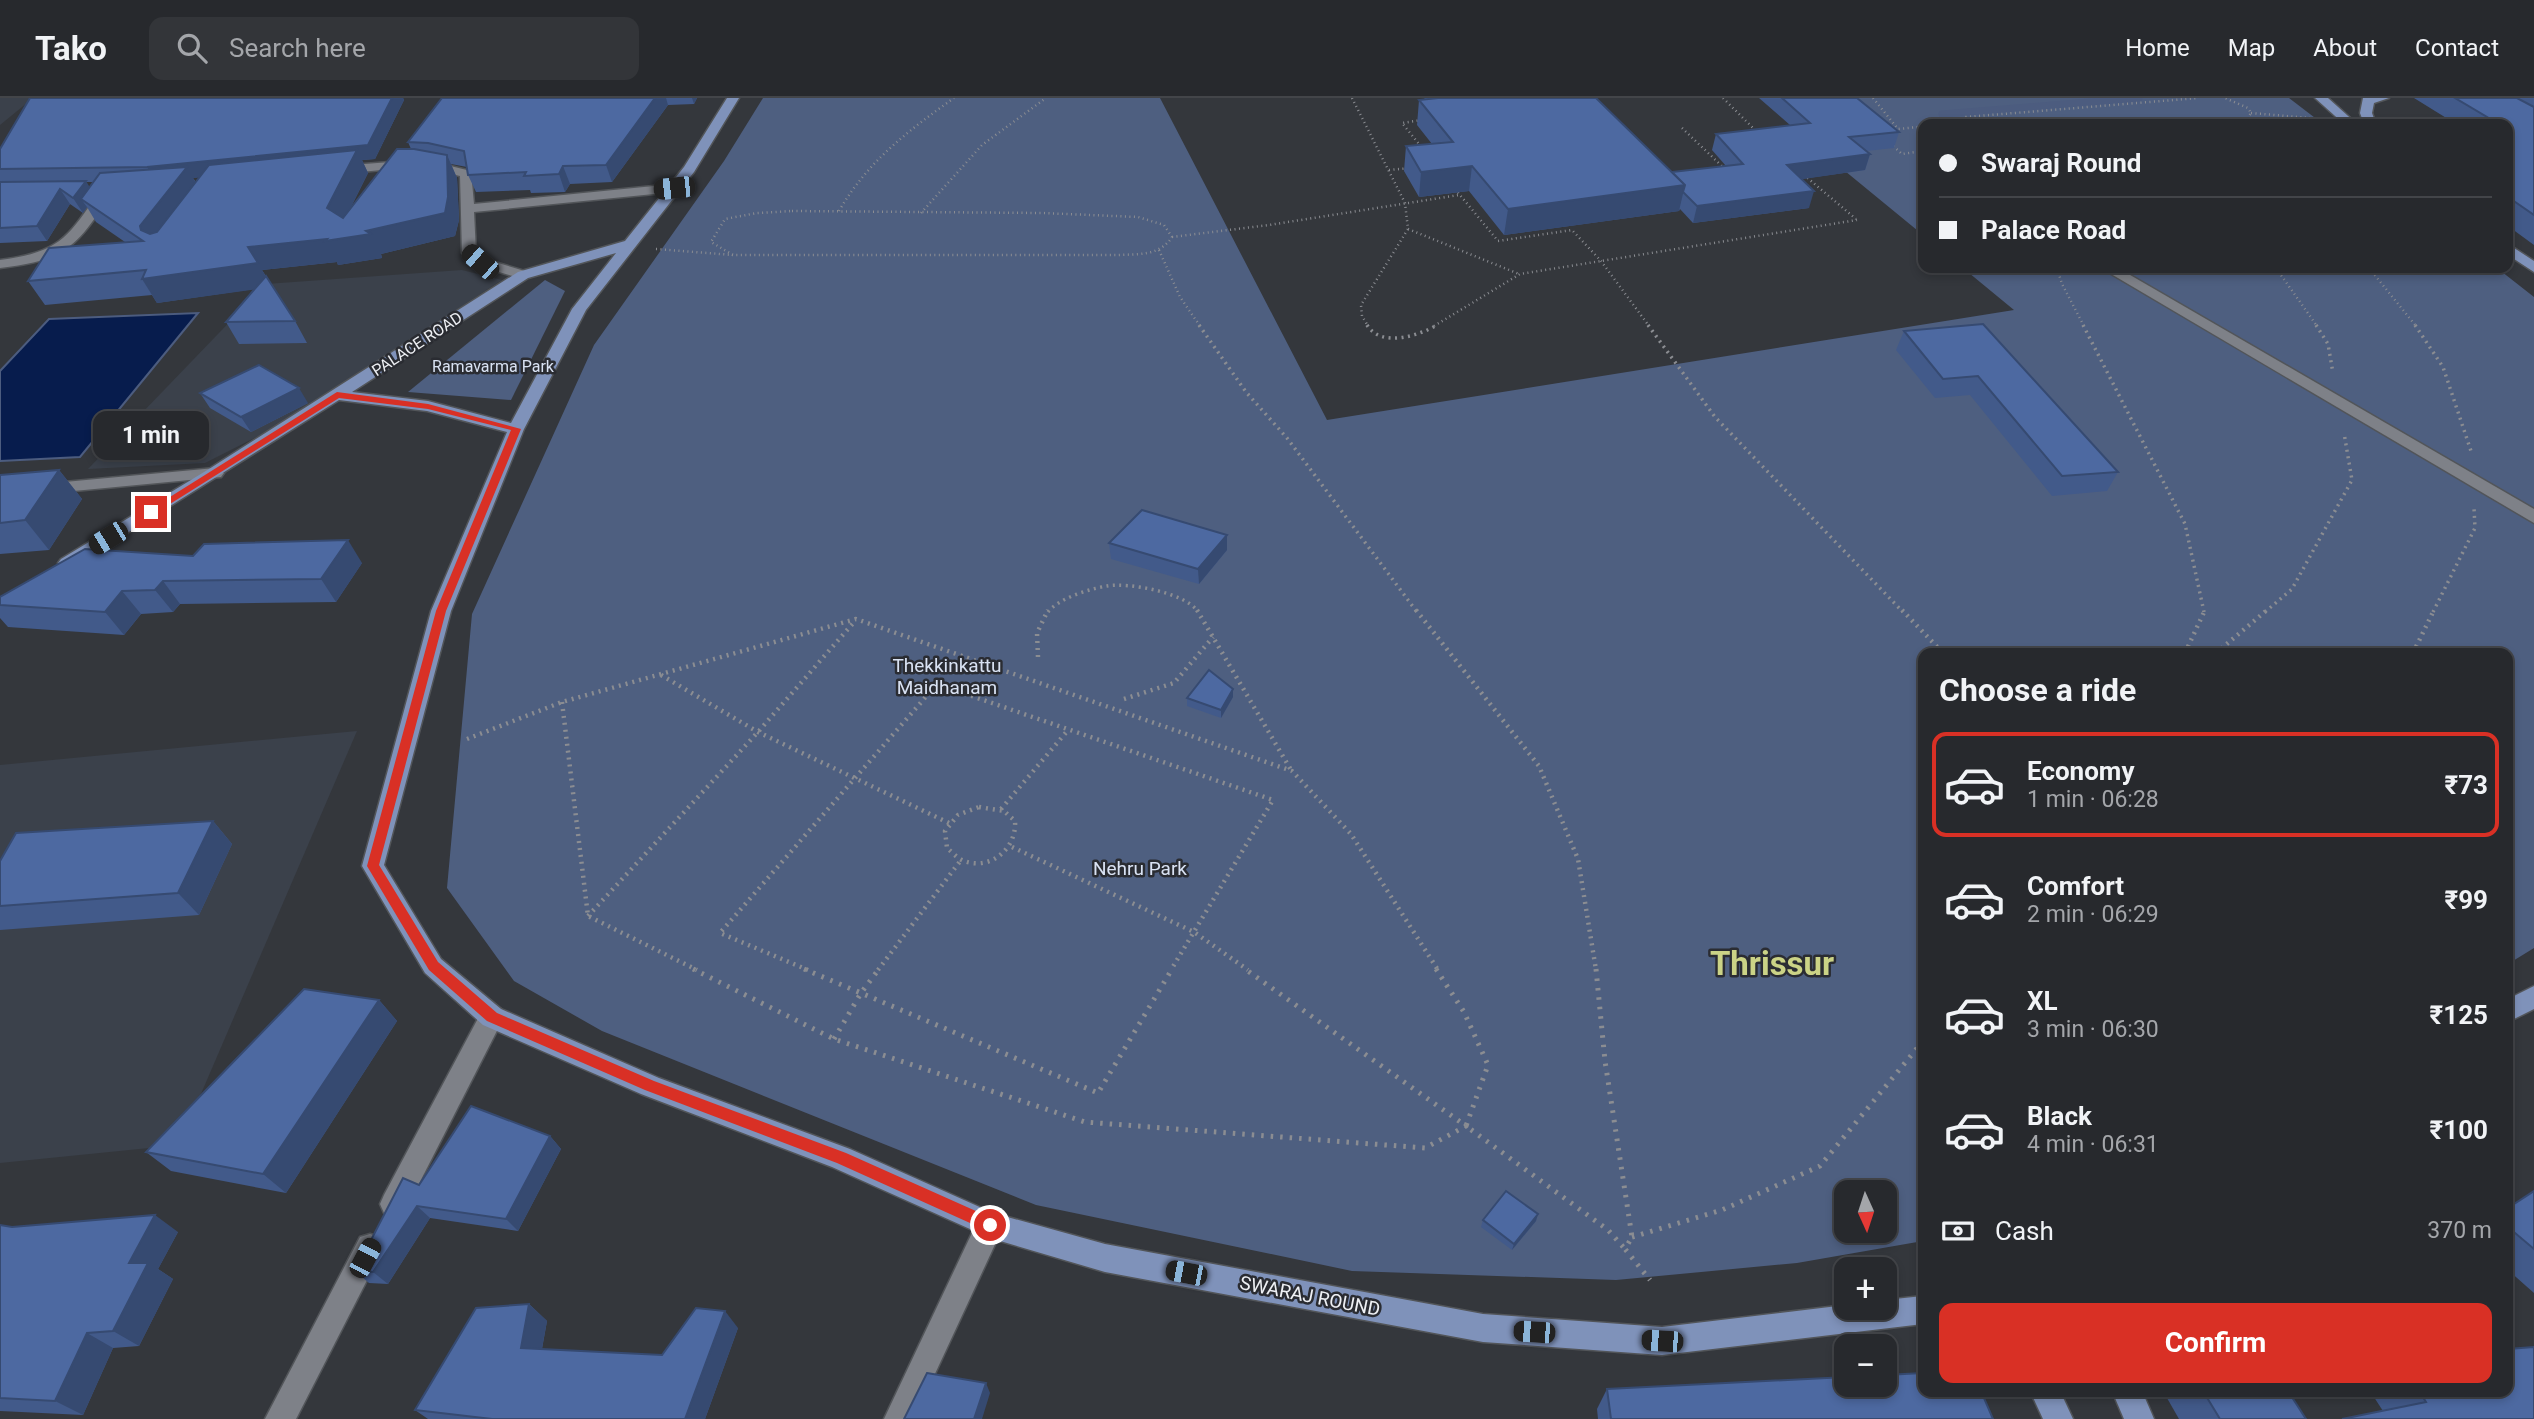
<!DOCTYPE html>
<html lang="en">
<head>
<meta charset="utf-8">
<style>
	body { margin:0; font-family:Roboto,sans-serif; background:#333539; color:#f1f3f6; height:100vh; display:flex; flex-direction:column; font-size:26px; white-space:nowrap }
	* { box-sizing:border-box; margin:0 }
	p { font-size:23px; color:#a4a6aa }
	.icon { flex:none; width:38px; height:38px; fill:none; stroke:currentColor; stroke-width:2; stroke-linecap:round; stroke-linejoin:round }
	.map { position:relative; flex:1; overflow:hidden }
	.sheet { position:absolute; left:1918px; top:550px; width:595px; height:749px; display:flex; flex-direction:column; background:#27292d; border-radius:14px; box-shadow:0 4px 10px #0003,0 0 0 2px #434549 }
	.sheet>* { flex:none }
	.top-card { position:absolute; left:1918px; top:21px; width:595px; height:154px; border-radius:14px; box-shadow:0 4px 10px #0003,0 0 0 2px #434549; display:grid; align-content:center; height:154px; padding:0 21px; background:#27292d }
	.needle { width:46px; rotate:177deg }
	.buttons { position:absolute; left:1834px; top:1082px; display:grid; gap:14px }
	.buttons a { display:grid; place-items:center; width:63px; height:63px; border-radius:14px; background:#27292d; box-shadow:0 4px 10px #0003,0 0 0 2px #434549; font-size:35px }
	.end { position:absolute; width:32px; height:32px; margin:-16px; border:9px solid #d93025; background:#fff; box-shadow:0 0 0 4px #fff }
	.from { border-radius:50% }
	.bubble { position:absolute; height:49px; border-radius:14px; background:#27292d; box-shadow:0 4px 10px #0003,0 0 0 2px #434549; font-size:23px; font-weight:700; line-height:49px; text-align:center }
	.car { position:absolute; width:21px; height:42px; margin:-21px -10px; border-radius:9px; box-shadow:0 0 5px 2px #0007; background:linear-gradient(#222 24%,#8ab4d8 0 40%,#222 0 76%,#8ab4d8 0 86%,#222 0) }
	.top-card b { display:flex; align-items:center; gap:24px; height:66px; font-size:26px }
	.top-card b+b { border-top:2px solid #434549 }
	.top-card i { width:18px; height:18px; background:#f1f3f6 }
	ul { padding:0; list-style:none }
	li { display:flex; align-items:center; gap:21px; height:105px; margin:0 14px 10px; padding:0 7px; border:4px solid transparent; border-radius:14px }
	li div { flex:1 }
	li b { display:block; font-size:26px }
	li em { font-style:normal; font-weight:700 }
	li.selected { border-color:#d93025 }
	li>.icon { width:63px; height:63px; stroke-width:1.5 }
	h2 { padding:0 21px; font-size:32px; line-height:84px }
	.pay { display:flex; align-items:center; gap:18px; height:77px; padding:0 21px; font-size:26px }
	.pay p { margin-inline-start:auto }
	.cta { display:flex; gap:14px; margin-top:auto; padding:14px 21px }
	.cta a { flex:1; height:80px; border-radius:14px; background:#d93025; color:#fff; font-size:28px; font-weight:700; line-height:80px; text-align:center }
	header { display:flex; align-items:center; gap:42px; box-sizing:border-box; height:98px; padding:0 35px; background:#27292d; border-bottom:2px solid #434549 }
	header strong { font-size:33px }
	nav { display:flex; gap:38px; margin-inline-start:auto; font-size:24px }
	.search { width:490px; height:63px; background:#333539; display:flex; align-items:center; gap:18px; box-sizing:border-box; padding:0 24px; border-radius:14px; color:#a4a6aa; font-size:26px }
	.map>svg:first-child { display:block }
</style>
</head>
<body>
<header>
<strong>Tako</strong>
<div class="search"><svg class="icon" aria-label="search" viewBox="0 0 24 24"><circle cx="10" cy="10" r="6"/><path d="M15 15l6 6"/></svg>Search here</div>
<nav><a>Home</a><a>Map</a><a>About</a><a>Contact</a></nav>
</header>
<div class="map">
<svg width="2534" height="1321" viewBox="0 0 2534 1321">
	<rect width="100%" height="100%" fill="#34373c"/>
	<g fill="#3b414b">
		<path d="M0 0H33L0 27Z"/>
		<path d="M462 172 502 182 278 328 205 365 88 371 266 186Z"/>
		<path d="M357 633 179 1047 0 1065V667Z"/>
	</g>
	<g fill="#4e5f80" fill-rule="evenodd">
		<path d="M763 0H1160L1327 322 2014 212 1963 170H2497L2534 199V850L2508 866V555H1923V1143L1797 1165 1616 1182 1352 1173 1036 1107 602 933 514 883 447 790 472 516 594 247 724 63ZM1846 1094H1885V1132H1846Z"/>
		<path d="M1836 0H2289L2323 26H1923V137L1795 32Z"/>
		<path d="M545 182 565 193 511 302 408 294Z"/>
	</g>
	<path fill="#071c4d" stroke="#4c5c7f" stroke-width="2" d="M198 215 80 359 0 363V273L49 221Z"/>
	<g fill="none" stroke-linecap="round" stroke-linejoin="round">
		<g stroke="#4c5c7f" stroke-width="7">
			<path d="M1942 16 2139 0"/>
			<path d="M2263 26 2283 25"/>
		</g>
		<defs>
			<g id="minor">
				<path d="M403 63 434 64 471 73 474 106 674 86 681 90 674 94 474 114 476 154 485 161 528 174 530 177 523 181 475 167 462 155 460 78 434 72 403 70 339 76 332 72 339 68Z"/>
				<path d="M107 88 114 92C77 148 68 162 0 170V162C62 154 69 138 102 89Z"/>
				<path d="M2101 170H2118L2534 411V425Z"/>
				<path d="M215 370 224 375 221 379 0 400V390Z"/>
				<path d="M492 908 501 911 504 919 404 1115 394 1119 384 1115 380 1106 384 1097 483 911Z"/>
				<path d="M990 1114 1000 1118 1004 1127 914 1321H884L980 1118Z"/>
				<path d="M370 1136 380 1139 384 1149 296 1321H265L360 1139Z"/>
			</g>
			<g id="major">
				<path d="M727 0H739L694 74 586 212 524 331 451 513 384 767 441 861 501 911 659 980 850 1051 993 1115 1105 1146 1483 1216 1662 1229 1846 1207V1209H1885V1202L1923 1198V1226L1662 1257 1483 1244 1105 1174 990 1140 832 1069 641 996 483 927 425 875 362 768 431 513 507 334 427 313 339 302 73 469H61L58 465 61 461 209 371 518 174 625 143 684 69ZM616 155 572 211 511 325 428 303 352 294 528 180Z"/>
				<path d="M2315 0H2328L2357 26H2344Z"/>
				<path d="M2363 0H2389L2374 5 2372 15 2376 26H2364L2360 15Z"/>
				<path d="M2508 146 2534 163V174L2508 157Z"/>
				<path d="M2534 888V911L2508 924V901Z"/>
				<path d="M2030 1293H2060L2073 1321H2043Z"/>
				<path d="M2112 1293H2142L2154 1321H2124Z"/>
			</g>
		</defs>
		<use href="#minor" stroke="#525559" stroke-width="3"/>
		<use href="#major" stroke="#525559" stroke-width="3"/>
		<g stroke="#8b8d92" stroke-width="2.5" stroke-dasharray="1 3.5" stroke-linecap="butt">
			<path d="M1352 0 1405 105 1408 131 1361 207 1362 218 1368 228"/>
			<path d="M1723 0 1759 36"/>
			<path d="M1873 0 1898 31 1918 29 1923 33"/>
			<path d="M2251 15 2310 20"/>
			<path d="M1422 22 1402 25 1423 51"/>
			<path d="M1957 26 1956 23 1966 19 2198 0"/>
			<path d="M2180 26 2247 21 2251 15 2248 10 2225 0"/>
			<path d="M1682 30 1726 72"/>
			<path d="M1890 45 1902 56 1923 53"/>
			<path d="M1389 72 1410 70"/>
			<path d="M1804 77 1856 121"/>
			<path d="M1455 91 1498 143 1572 132 1601 163 1649 228"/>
			<path d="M792 113 1042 115 1138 119 1164 127 1172 139C1160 158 1138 156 1118 157H733L711 144 725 121 757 115Z"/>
			<path d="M839 113C867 64 909 32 954 0"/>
			<path d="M921 115 982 47 1046 0"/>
			<path d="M1408 131 1519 176"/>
			<path d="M1172 139 1269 127 1459 97"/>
			<path d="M656 151 733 157"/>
			<path d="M1159 152 1180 199 1200 228"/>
			<path d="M2057 170 2062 186 2084 228"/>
			<path d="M2276 170 2317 228"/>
			<path d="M2369 170 2416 228"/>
			<path d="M1434 228 1520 176 1857 122"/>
		</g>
		<g stroke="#8b8d92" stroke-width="3.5" stroke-dasharray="2 4.5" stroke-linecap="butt">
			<path d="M1199 227 1246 294 1287 340 1417 514"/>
			<path d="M1367 227C1381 250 1418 238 1437 227"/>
			<path d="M1648 227 1715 319 1903 514"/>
			<path d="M2083 227 2185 426 2204 514"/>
			<path d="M2316 227 2328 246 2333 275"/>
			<path d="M2415 227 2443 269 2471 353"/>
			<path d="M1048 514C1059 500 1089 491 1107 488 1128 484 1187 495 1198 514"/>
			<path d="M2265 514 2292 491 2352 382 2344 335"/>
			<path d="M2433 514 2475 430 2474 410"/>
		</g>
		<g stroke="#8b8d92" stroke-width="4.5" stroke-dasharray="2 5" stroke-linecap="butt">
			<path d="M1197 512 1291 672"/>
			<path d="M1416 512 1539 668 1578 761 1596 872"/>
			<path d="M1902 512 1943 555"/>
			<path d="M2185 555 2205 512"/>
			<path d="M2216 555 2267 512"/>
			<path d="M2413 555 2434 512"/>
			<path d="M1038 559 1037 535 1048 512"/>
			<path d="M661 577 758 634 949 725"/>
			<path d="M1124 601 1174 585 1213 539"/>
			<path d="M562 604 588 818 697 872"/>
			<path d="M467 641 562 604 856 521 1292 673 1351 736 1438 872"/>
			<path d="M979 709 1004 713 1015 723C1017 749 992 773 964 763 958 761 952 754 947 750L945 733 958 717Z"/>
			<path d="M1001 711 1069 631"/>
			<path d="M1012 749 1194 834 1248 872"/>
			<path d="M588 818 758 634 855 523"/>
			<path d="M808 872 720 835 937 586 1273 702 1171 872"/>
			<path d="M878 872 961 762"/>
		</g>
		<g stroke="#8b8d92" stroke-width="5" stroke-dasharray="2.5 7" stroke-linecap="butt">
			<path d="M693 871 834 941 1085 1024 1425 1050 1466 1028 1245 871"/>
			<path d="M804 871 1098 995 1172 871"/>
			<path d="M1436 871 1464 914 1488 967 1466 1028 1608 1132 1625 1151"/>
			<path d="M1596 871 1605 963 1632 1139 1625 1151 1650 1182"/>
			<path d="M834 941 861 895 879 871"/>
			<path d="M1632 1139 1722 1112 1820 1068 1923 943"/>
		</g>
		<use href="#minor" fill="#7e8188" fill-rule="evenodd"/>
		<use href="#major" fill="#7f92ba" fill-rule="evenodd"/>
	</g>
	<g fill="#425a8a" fill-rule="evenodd">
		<path d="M30 0H403L404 2 375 61 362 62 368 75 350 111 411 51 408 44 442 0H697L694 6 668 7 612 84 570 86 565 94 531 95 530 92 476 94 468 77 467 69 451 66 457 80 459 122 455 138 381 156 382 160 338 167 337 164 262 172 295 223 307 245 239 246 226 224 254 191 157 205 152 197 45 207 28 183 125 144 96 124 87 109 83 115 70 106 47 143 0 145V51ZM200 79 196 84 193 80ZM86 84H93L89 89Z"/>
		<path d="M1424 0H1596L1672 74 1726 68 1712 52 1716 36 1790 27 1759 0H1857L1899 34 1894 50 1866 53 1870 56 1865 72 1801 81 1809 110 1693 125 1680 111 1679 113 1504 137 1469 93 1419 99 1404 73 1406 48 1432 46 1417 27 1419 2H1426Z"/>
		<path d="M2414 0H2534V147L2508 128V26H2456Z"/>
		<path d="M1983 226 2118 374 2107 393 2052 398 1970 297 1935 300 1896 252 1904 233Z"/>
		<path d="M200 295 308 305 251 334 210 310Z"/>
		<path d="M59 372 82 401 49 452 0 456V377Z"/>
		<path d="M1109 445 1227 452 1199 486 1111 461Z"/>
		<path d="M193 458 362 465 336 504 180 506 173 514 141 516 124 537 8 529 0 520V499Z"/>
		<path d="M1233 591V599L1221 620 1187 608V600Z"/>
		<path d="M213 723 232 746 199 817 0 832V763Z"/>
		<path d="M379 902 397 923 286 1095 171 1073 146 1054Z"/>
		<path d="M550 1038 561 1051 518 1133 430 1120 388 1186 369 1185 355 1173 419 1087Z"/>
		<path d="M2534 1093V1195L2508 1172V1110Z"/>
		<path d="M1483 1122 1536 1123 1512 1152 1481 1129Z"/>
		<path d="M0 1127 12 1129 178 1134 158 1171 173 1181 139 1248 113 1250 83 1317 0 1313Z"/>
		<path d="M529 1206 547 1223 542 1251 662 1257 738 1230 705 1321H428L415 1312Z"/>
		<path d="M1607 1291 1993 1321H1598L1597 1311Z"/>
		<path d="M2163 1293H2288L2306 1321H2179Z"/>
		<path d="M2370 1293H2508L2534 1321 2383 1313Z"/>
	</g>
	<g fill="#364a71">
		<path d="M392 0H403L404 2 375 61 362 62 368 75 339 133 327 110 351 64 193 80 200 92 155 151 141 132 140 128 156 83 147 69Z"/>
		<path d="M655 0H666L668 7 612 84 606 67Z"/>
		<path d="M692 0H697L694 6Z"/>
		<path d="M1870 56 1865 72 1783 84 1787 67Z"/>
		<path d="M447 57 457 80 459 122 455 138 381 156 382 160 338 167 337 164 262 172 272 189 157 205 142 181 248 149 366 133Z"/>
		<path d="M563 68 570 86 565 94 559 76Z"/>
		<path d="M1472 68 1469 93 1419 99 1421 74Z"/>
		<path d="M86 83 95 98 81 101 87 109 83 115 73 100Z"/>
		<path d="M1685 87 1679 113 1504 137 1508 111Z"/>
		<path d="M60 91 70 106 47 143 37 128Z"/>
		<path d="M1814 93 1809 110 1693 125 1697 108Z"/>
		<path d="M299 290 308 305 251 334 241 319Z"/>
		<path d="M59 372 82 401 49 452 25 422Z"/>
		<path d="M1227 437V452L1199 486 1198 471Z"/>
		<path d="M348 442 362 465 336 504 321 481Z"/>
		<path d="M163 483 180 506 173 514 155 492Z"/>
		<path d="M122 493 141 516 124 537 105 514Z"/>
		<path d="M1233 591V599L1221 620V612Z"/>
		<path d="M213 723 232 746 199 817 178 795Z"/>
		<path d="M379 902 397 923 286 1095 263 1076Z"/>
		<path d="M550 1038 561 1051 518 1133 506 1121Z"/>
		<path d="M417 1108 430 1120 388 1186 373 1174Z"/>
		<path d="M1538 1116 1536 1123 1512 1152 1514 1146Z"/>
		<path d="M155 1117 178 1134 158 1171 173 1181 139 1248 113 1233 129 1165Z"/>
		<path d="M529 1206 547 1223 539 1266 521 1250Z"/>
		<path d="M725 1213 738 1230 705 1321H685Z"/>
		<path d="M87 1235 113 1250 83 1317 55 1303Z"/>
		<path d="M986 1285 990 1295 982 1321H974Z"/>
	</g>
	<g fill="#4d69a1" stroke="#364a71" stroke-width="2">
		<path d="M30 0H392L368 47 147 69 0 71V51Z"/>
		<path d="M442 0H655L606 67 563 68 559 76 524 78 526 74 468 77 464 53 428 45 408 44Z"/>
		<path d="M1438 0H1596L1685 87 1508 111 1472 68 1421 74 1406 48 1453 44 1419 2Z"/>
		<path d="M1782 0H1857L1899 34 1849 39 1870 56 1787 67 1814 93 1697 108 1683 94 1685 87 1672 74 1743 66 1716 36 1810 25Z"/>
		<path d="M2455 0H2517L2534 9V117L2508 99 2512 98 2508 95V26H2499Z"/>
		<path d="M397 51H414L447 57 448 99 445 115 366 133 371 136 325 143 327 141 248 149 258 165 142 181 146 172 28 183 49 150 143 143 81 101 100 75 187 69 140 128 141 132 150 136 157 134 209 67 357 52 327 110 343 120Z"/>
		<path d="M86 83 73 100 60 91 37 128 0 130V84Z"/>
		<path d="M266 178 295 223 226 224Z"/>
		<path d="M1983 226 2118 374 2062 378 1978 278 1943 281 1904 233Z"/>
		<path d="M259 267 299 290 241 319 200 295Z"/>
		<path d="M59 372 25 422 0 425V377Z"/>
		<path d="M1142 412 1227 437 1198 471 1109 445Z"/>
		<path d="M348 442 321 481 163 483 155 492 122 493 105 514 0 507V499L85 451 193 458 204 446Z"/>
		<path d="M1209 572 1233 591 1221 612 1187 600Z"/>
		<path d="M213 723 178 795 0 808V763L16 735Z"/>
		<path d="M304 891 379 902 263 1076 146 1054Z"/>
		<path d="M471 1008 550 1038 506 1121 417 1108 373 1174 355 1173 403 1080 419 1087Z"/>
		<path d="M1506 1093 1538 1116 1514 1146 1483 1122Z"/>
		<path d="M2534 1093V1151L2508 1129V1110Z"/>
		<path d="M155 1117 129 1165H148L113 1233 87 1235 55 1303 0 1300V1127L12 1129Z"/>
		<path d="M529 1206 521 1250 662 1257 696 1210 725 1213 685 1321H492L415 1312 476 1210Z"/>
		<path d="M2534 1249V1321H2342L2426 1304 2419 1293H2508V1251Z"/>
		<path d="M927 1275 986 1285 974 1321H904Z"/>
		<path d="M1923 1275V1293H1981L1993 1321H1611L1607 1291 1846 1279V1286H1885V1277Z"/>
		<path d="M2203 1293H2288L2306 1321H2220Z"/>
	</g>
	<path fill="#d93025" d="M337 294 428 306 521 331 446 513 379 767 438 864 497 915 654 983 846 1055 996 1122 998 1127 996 1132 990 1134 837 1065 645 992 487 923 429 872 367 768 436 513 511 332 428 311 339 300 154 416 146 414Z"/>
	<g text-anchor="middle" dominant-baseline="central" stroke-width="5" stroke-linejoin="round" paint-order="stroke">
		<g font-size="16" fill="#eef0f4" stroke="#2a2c32">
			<text transform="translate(417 246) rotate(-33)">PALACE ROAD</text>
		</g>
		<g font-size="16" fill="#d9e2f3" stroke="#2a2c32">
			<text x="493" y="268">Ramavarma Park</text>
		</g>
		<g font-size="19" fill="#d9e2f3" stroke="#2a2c32">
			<text x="947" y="567">Thekkinkattu<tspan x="947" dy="22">Maidhanam</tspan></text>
			<text x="1140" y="770">Nehru Park</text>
		</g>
		<g font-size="19" fill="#eef0f4" stroke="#2a2c32">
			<text transform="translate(1310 1198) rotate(11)">SWARAJ ROUND</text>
		</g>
		<g font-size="33" font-weight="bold" fill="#cbd386" stroke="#2a2c32">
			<text x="1772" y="865">Thrissur</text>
		</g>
	</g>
</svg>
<div class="buttons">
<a><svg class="needle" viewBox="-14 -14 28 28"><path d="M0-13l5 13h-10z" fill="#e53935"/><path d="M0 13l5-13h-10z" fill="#a4a6aa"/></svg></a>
<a>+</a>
<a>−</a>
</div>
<i class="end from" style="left:990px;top:1127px"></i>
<i class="end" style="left:151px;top:414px"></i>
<div class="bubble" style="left:93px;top:313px;width:116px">1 min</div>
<i class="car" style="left:674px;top:90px;rotate:264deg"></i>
<i class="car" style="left:480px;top:164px;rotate:311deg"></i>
<i class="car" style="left:108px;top:440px;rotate:239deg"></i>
<i class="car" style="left:365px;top:1160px;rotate:28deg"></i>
<i class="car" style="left:1186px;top:1175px;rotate:281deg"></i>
<i class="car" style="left:1534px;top:1234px;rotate:274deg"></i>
<i class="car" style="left:1662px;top:1243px;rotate:274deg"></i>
<div class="top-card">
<b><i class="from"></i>Swaraj Round</b>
<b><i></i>Palace Road</b>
</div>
<section class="sheet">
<h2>Choose a ride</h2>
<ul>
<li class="selected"><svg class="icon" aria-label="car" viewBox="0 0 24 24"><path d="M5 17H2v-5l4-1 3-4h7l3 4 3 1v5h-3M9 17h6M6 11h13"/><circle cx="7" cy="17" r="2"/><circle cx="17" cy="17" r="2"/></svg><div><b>Economy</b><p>1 min · 06:28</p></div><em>₹73</em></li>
<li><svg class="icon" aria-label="car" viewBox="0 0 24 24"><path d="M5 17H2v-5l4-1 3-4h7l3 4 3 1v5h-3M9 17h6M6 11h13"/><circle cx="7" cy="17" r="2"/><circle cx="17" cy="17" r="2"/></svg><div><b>Comfort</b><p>2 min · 06:29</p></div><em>₹99</em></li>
<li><svg class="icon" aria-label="car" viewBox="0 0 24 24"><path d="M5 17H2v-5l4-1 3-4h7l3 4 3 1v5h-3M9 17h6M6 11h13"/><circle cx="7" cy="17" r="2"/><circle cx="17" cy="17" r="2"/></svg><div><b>XL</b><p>3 min · 06:30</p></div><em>₹125</em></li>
<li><svg class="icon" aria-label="car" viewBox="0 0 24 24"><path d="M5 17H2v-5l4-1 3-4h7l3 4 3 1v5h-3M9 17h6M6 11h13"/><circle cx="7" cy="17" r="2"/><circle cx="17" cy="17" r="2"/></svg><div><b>Black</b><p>4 min · 06:31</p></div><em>₹100</em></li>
</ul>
<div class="pay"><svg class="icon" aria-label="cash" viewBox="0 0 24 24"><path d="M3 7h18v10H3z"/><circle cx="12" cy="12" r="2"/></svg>Cash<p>370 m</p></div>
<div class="cta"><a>Confirm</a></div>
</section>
</div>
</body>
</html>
